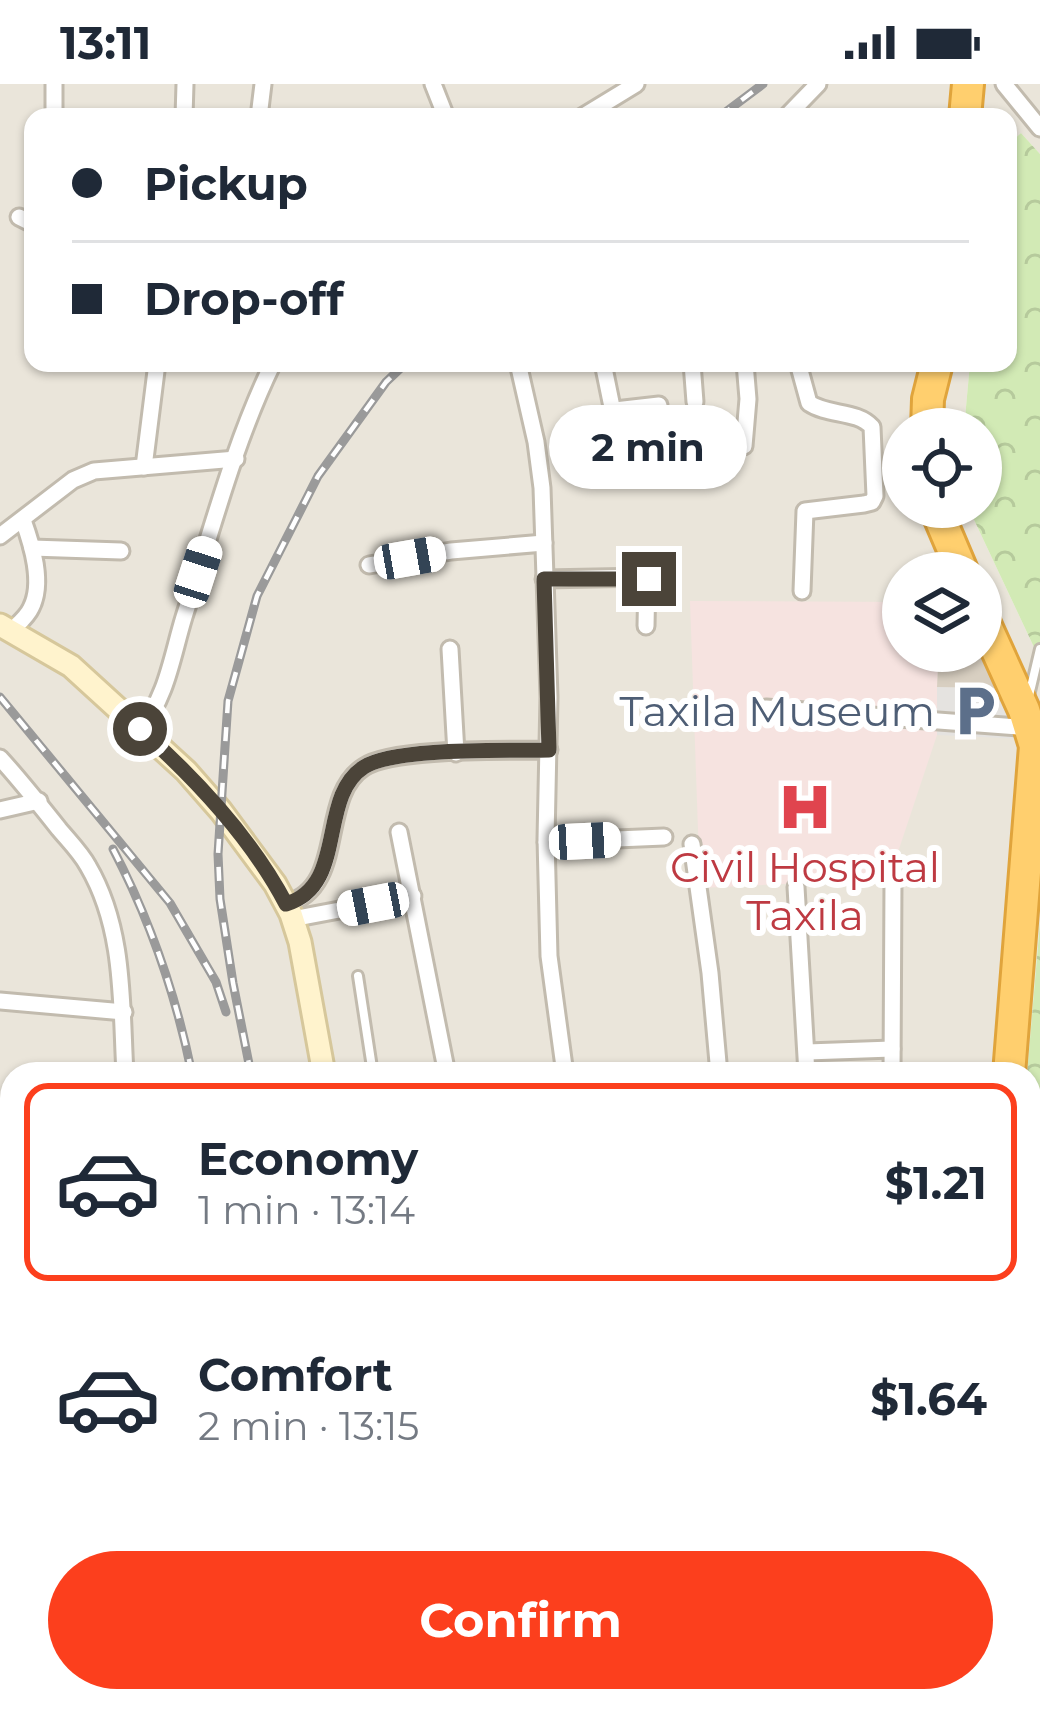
<!DOCTYPE html>
<html lang="en">
<head>
<meta charset="utf-8">
<style>
	body { margin:0; font-family:Montserrat,sans-serif; background:#f2f2f3; color:#1f2937; height:100vh; display:flex; flex-direction:column; font-size:45px; white-space:nowrap }
	* { box-sizing:border-box; margin:0 }
	p { font-size:39px; color:#747a83 }
	.icon { flex:none; width:66px; height:66px; fill:none; stroke:currentColor; stroke-width:2; stroke-linecap:round; stroke-linejoin:round }
	.map { position:relative; flex:1; overflow:hidden }
	.drawer { position:absolute; left:0px; top:978px; width:1041px; height:651px; display:flex; flex-direction:column; background:#fff; border-radius:36px 36px 0 0; box-shadow:0 3px 9px #0004 }
	.drawer>* { flex:none }
	.hud { position:absolute; left:24px; top:24px; width:993px; height:264px; border-radius:24px; box-shadow:0 3px 9px #0004; display:grid; align-content:center; height:264px; padding:0 48px; background:#fff }
	.controls { position:absolute; left:882px; top:324px; display:grid; gap:24px }
	.controls a { display:grid; place-items:center; width:120px; height:120px; border-radius:50%; background:#fff; box-shadow:0 3px 9px #0004; font-size:60px }
	.end { position:absolute; width:54px; height:54px; margin:-27px; border:15px solid #4b4439; background:#fff; box-shadow:0 0 0 6px #fff }
	.from { border-radius:50% }
	.bubble { position:absolute; height:84px; border-radius:42px; background:#fff; box-shadow:0 3px 9px #0004; font-size:39px; font-weight:700; line-height:84px; text-align:center }
	.car { position:absolute; width:36px; height:72px; margin:-36px -18px; border-radius:15px; box-shadow:0 0 9px 3px #0007; background:linear-gradient(#fff 24%,#345 0 40%,#fff 0 76%,#345 0 86%,#fff 0) }
	.hud b { display:flex; align-items:center; gap:42px; height:114px; font-size:45px }
	.hud b+b { border-top:3px solid #e0e1e3 }
	.hud i { width:30px; height:30px; background:#1f2937 }
	ul { padding:21px 0 0; list-style:none }
	li { display:flex; align-items:center; gap:36px; height:198px; margin:0 24px 18px; padding:0 24px; border:6px solid transparent; border-radius:24px }
	li div { flex:1 }
	li b { display:block; font-size:45px }
	li em { font-style:normal; font-weight:700 }
	li.current { border-color:#fc3f1d }
	li>.icon { width:108px; height:108px; stroke-width:1.5 }
	.action { display:flex; gap:24px; margin-top:auto; padding:24px 48px }
	.action a { flex:1; height:138px; border-radius:72px; background:#fc3f1d; color:#fff; font-size:48px; font-weight:700; line-height:138px; text-align:center }
	.status { display:flex; justify-content:space-between; align-items:center; height:84px; padding:0 60px; background:#fff; direction:ltr }
	.status svg { height:33px; fill:currentColor }
	.map>svg:first-child { display:block }
</style>
</head>
<body>
<div class="status"><b>13:11</b><svg viewBox="0 0 49 12"><path d="M0 12V9h3v3zM5 12V6h3v6zM10 12V3h3v9zM15 12V0h3v12zM26 1h20v11H26zM47 4h2v5h-2z"/></svg></div>
<div class="map">
<svg width="1040" height="1627" viewBox="0 0 1040 1627">
	<defs>
		<pattern id="forest-crowns" width="20" height="18" patternUnits="userSpaceOnUse" patternTransform="scale(3)"><rect width="20" height="18" fill="#d2eab5"/><path d="M2 6a3 3 0 1 1 6 0M12 15a3 3 0 1 1 6 0" fill="none" stroke="#b6ca9c"/></pattern>
	</defs>
	<rect width="100%" height="100%" fill="#f6f3ec"/>
	<path fill="#eae5da" fill-rule="evenodd" d="M0 0H1040V70L1021 49 1008 61V33H33V279H970L964 345H903V423H968L1040 576V838L1027 990H12V1617H1029V1469L1036 1540H1040V1627H0ZM903 489H981V567H903Z"/>
	<path fill="#f6e3e0" d="M690 517 903 518V567H938L937 651 889 795 700 804Z"/>
	<g fill="url(#forest-crowns)">
		<path d="M1021 49 1040 70V576L968 423H981V345H964L970 279H1008V61Z"/>
		<path d="M1040 838V1235H1029V990H1027Z"/>
	</g>
	<path fill="#e5e3e0" d="M937 603 1003 604 1022 655 937 651Z"/>
	<path fill="#d8cfc1" d="M939 567H981L1003 604 937 603Z"/>
	<g fill="none" stroke-linecap="round" stroke-linejoin="round">
		<defs>
			<g id="lane">
				<path d="M1028 616 1040 565"/>
				<path d="M358 892 373 990"/>
			</g>
			<g id="street">
				<path d="M54 0V33"/>
				<path d="M433 0 446 33"/>
				<path d="M1004 0 1040 44"/>
				<path d="M184 33 185 0"/>
				<path d="M259 33 263 0"/>
				<path d="M582 33 636 0"/>
				<path d="M786 33 818 0"/>
				<path d="M19 133 33 140"/>
				<path d="M518 279 536 358 542 404 549 613 546 755 549 872 565 990"/>
				<path d="M603 279 612 323 615 326 659 321"/>
				<path d="M692 279 695 318"/>
				<path d="M798 279 809 319C828 332 857 326 872 343L875 412 872 418 864 420 805 427 802 507"/>
				<path d="M744 362 748 315 745 279"/>
				<path d="M144 383 157 279"/>
				<path d="M0 452 73 396 94 387 236 375"/>
				<path d="M32 464 121 467"/>
				<path d="M369 481 451 467 544 459"/>
				<path d="M544 495 647 493 646 542"/>
				<path d="M11 547C18 540 27 533 31 524 44 499 32 461 23 436"/>
				<path d="M450 565 456 669"/>
				<path d="M766 624 1031 644"/>
				<path d="M140 645C167 613 172 572 184 533 211 449 234 359 273 279"/>
				<path d="M0 674C21 697 40 721 59 745 69 757 81 769 88 782 125 845 121 920 125 990"/>
				<path d="M0 726 39 717"/>
				<path d="M399 748 447 990"/>
				<path d="M546 758 664 753"/>
				<path d="M692 760 710 889 719 990"/>
				<path d="M796 803 807 990"/>
				<path d="M286 820C348 803 317 713 364 683 394 663 510 667 549 666"/>
				<path d="M292 835 413 812"/>
				<path d="M0 917 124 928"/>
				<path d="M807 968 892 965"/>
				<path d="M892 990 893 796"/>
				<path d="M0 1030 12 1031"/>
				<path d="M0 1166 12 1164"/>
				<path d="M0 1252 12 1248"/>
				<path d="M1029 1552H1040"/>
				<path d="M201 1617 202 1627"/>
				<path d="M244 1617 246 1627"/>
				<path d="M578 1617 579 1627"/>
				<path d="M739 1617 741 1627"/>
				<path d="M5 1627 14 1617"/>
				<path d="M870 1627 935 1617"/>
			</g>
			<path id="secondary" d="M0 541 71 582 186 687 221 727 275 800 291 830 300 858 324 990"/>
			<g id="highway">
				<path d="M965 33 968 0"/>
				<path d="M927 345 928 315 937 279"/>
				<path d="M935 423 963 489"/>
				<path d="M981 531 1024 626 1035 662 1009 990"/>
				<path d="M1023 1617 1024 1627"/>
			</g>
		</defs>
		<use href="#lane" stroke="#c2bbae" stroke-width="14"/>
		<use href="#street" stroke="#c2bbae" stroke-width="21"/>
		<use href="#secondary" stroke="#d6c79b" stroke-width="27"/>
		<use href="#highway" stroke="#e0a43c" stroke-width="36"/>
		<use href="#lane" stroke="#fff" stroke-width="8"/>
		<use href="#street" stroke="#fff" stroke-width="15"/>
		<use href="#secondary" stroke="#fff3cd" stroke-width="21"/>
		<use href="#highway" stroke="#ffcf6e" stroke-width="30"/>
		<defs>
			<g id="rail">
				<path d="M719 33 763 0"/>
				<path d="M0 613 170 819 216 898 226 928"/>
				<path d="M113 765C150 836 176 911 192 990"/>
				<path d="M251 990 233 899 220 815 218 770 228 617 257 512 318 392 386 298 406 279"/>
				<path d="M305 1617 306 1627"/>
				<path d="M367 1617 369 1627"/>
				<path d="M416 1617 418 1627"/>
			</g>
		</defs>
		<use href="#rail" stroke="#9a9a9a" stroke-width="9"/>
		<use href="#rail" stroke="#fff" stroke-width="4.5" stroke-dasharray="14" stroke-linecap="butt"/>
	</g>
	<g fill="none" stroke-linecap="round" stroke-linejoin="round">
		<path stroke="#4b4439" stroke-width="15" d="M140 645C196 695 251 753 286 820 348 802 317 713 364 683 395 663 509 667 549 666L544 495H649"/>
	</g>
	<defs>
		<symbol id="parking-bare" viewBox="-9 -9 18 18"><path d="M-3.5-5.5H1a3.5 3.5 0 0 1 0 7H-1V5.5H-3.5ZM-1-3.4V-.6H.8a1.4 1.4 0 0 0 0-2.8Z" fill="#5c6f8a" stroke="#fff" stroke-width="2.5" paint-order="stroke"/></symbol>
		<symbol id="hospital-bare" viewBox="-9 -9 18 18"><path d="M-5-5h3v3.5h4V-5h3V5h-3V1.5h-4V5h-3Z" fill="#e0444e" stroke="#fff" stroke-width="2.5" paint-order="stroke"/></symbol>
	</defs>
	<g fill-rule="evenodd">
		<use href="#parking-bare" x="937" y="589" width="76" height="76"/>
		<use href="#hospital-bare" x="767" y="685" width="76" height="76"/>
	</g>
	<g text-anchor="middle" dominant-baseline="central" stroke-width="12" stroke-linejoin="round" paint-order="stroke">
		<g font-size="42" fill="#4e5e75" stroke="#fff" text-anchor="end">
			<text x="935" y="627">Taxila Museum</text>
		</g>
		<g font-size="42" fill="#be3a42" stroke="#fff">
			<text x="805" y="783">Civil Hospital<tspan x="805" dy="48">Taxila</tspan></text>
		</g>
	</g>
</svg>
<div class="controls">
<a><svg class="icon" aria-label="locate" viewBox="0 0 24 24"><circle cx="12" cy="12" r="6"/><path d="M12 2v4M12 18v4M2 12h4M18 12h4"/></svg></a>
<a><svg class="icon" aria-label="layers" viewBox="0 0 24 24"><path d="M12 4l9 5-9 5-9-5zM3 14l9 5 9-5"/></svg></a>
</div>
<i class="end from" style="left:140px;top:645px"></i>
<i class="end" style="left:649px;top:495px"></i>
<div class="bubble" style="left:549px;top:321px;width:198px">2 min</div>
<i class="car" style="left:410px;top:474px;rotate:80deg"></i>
<i class="car" style="left:198px;top:488px;rotate:18deg"></i>
<i class="car" style="left:585px;top:757px;rotate:87deg"></i>
<i class="car" style="left:373px;top:820px;rotate:259deg"></i>
<div class="hud">
<b><i class="from"></i>Pickup</b>
<b><i></i>Drop-off</b>
</div>
<section class="drawer">
<ul>
<li class="current"><svg class="icon" aria-label="car" viewBox="0 0 24 24"><path d="M5 17H2v-5l4-1 3-4h7l3 4 3 1v5h-3M9 17h6M6 11h13"/><circle cx="7" cy="17" r="2"/><circle cx="17" cy="17" r="2"/></svg><div><b>Economy</b><p>1 min · 13:14</p></div><em>$1.21</em></li>
<li><svg class="icon" aria-label="car" viewBox="0 0 24 24"><path d="M5 17H2v-5l4-1 3-4h7l3 4 3 1v5h-3M9 17h6M6 11h13"/><circle cx="7" cy="17" r="2"/><circle cx="17" cy="17" r="2"/></svg><div><b>Comfort</b><p>2 min · 13:15</p></div><em>$1.64</em></li>
</ul>
<div class="action"><a>Confirm</a></div>
</section>
</div>
</body>
</html>
